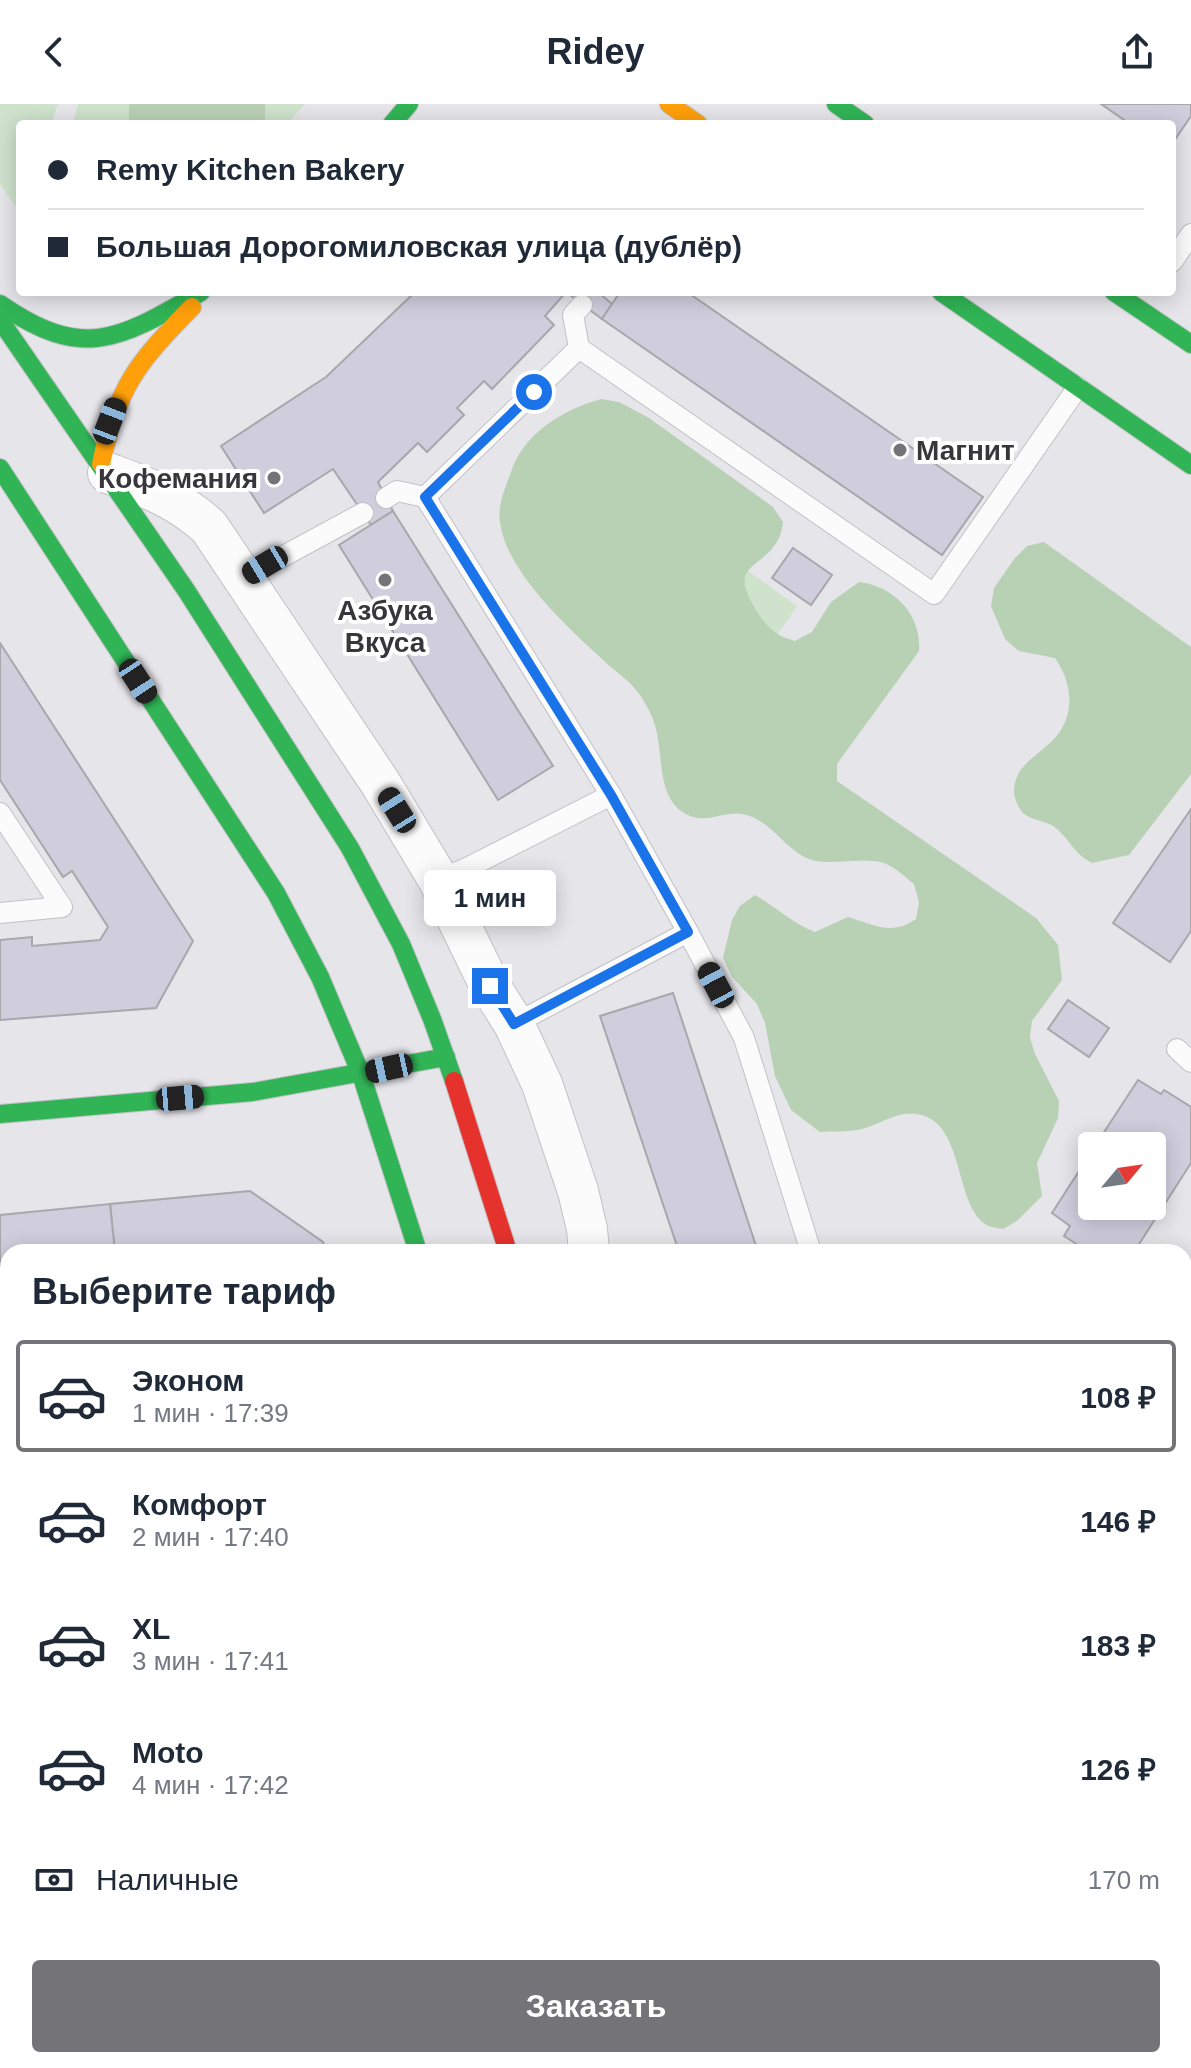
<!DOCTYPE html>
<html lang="ru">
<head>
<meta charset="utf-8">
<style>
	body { margin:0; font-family:Arial,sans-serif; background:#f6f6f7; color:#1f2937; height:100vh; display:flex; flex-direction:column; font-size:30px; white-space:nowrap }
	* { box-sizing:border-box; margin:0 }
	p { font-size:26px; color:#747a83 }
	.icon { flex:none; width:44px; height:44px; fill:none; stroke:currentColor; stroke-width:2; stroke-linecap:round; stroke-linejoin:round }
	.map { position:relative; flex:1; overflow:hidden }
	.panel { position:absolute; left:0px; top:1140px; width:1192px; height:824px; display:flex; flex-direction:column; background:#fff; border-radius:24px 24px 0 0; box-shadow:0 4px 20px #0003 }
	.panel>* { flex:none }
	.guide { position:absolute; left:16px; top:16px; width:1160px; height:176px; border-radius:8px; box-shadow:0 4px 20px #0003; display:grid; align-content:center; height:176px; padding:0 32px; background:#fff }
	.needle { width:52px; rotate:61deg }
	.controls { position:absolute; left:1078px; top:1028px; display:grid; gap:16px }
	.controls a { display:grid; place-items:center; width:88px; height:88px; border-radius:8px; background:#fff; box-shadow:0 4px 20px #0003; font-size:40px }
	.end { position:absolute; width:36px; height:36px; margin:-18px; border:10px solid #1a73e8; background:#fff; box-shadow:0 0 0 4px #fff }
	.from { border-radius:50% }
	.bubble { position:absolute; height:56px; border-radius:8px; background:#fff; box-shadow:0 4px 20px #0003; font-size:26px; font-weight:600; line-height:56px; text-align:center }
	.car { position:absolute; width:24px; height:48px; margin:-24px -12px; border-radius:10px; box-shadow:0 0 6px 2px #0007; background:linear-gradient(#222 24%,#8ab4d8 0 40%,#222 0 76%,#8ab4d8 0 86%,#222 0) }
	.guide b { display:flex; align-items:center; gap:28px; height:76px; font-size:30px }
	.guide b+b { border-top:2px solid #e0e1e3 }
	.guide i { width:20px; height:20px; background:#1f2937 }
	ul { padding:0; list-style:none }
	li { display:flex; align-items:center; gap:24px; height:112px; margin:0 16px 12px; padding:0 16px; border:4px solid transparent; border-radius:8px }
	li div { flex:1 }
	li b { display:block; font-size:30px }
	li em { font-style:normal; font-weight:600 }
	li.selected { border-color:#747478 }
	li>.icon { width:72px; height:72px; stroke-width:1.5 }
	h2 { padding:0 32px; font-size:36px; line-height:96px }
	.pay { display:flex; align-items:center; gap:20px; height:88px; padding:0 32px; font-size:30px }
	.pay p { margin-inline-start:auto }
	.primary-button { display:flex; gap:16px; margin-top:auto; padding:16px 32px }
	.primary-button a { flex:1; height:92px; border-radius:8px; background:#747478; color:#fff; font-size:32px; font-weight:600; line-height:92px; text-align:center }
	header { display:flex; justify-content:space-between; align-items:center; height:104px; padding:0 32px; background:#fff; font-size:36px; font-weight:600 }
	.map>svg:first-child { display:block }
</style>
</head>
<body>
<header><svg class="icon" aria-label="back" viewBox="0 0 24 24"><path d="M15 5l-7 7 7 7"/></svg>Ridey<svg class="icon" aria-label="share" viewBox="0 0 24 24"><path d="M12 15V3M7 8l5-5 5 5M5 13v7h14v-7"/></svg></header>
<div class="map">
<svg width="1191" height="1964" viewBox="0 0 1191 1964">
	<rect width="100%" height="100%" fill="#e5e5ea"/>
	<g fill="#cee2cc">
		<path d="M0 0H58L51 20H20V109L0 80Z"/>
		<path d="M78 0H305L287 20H73Z"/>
		<path d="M724 450 797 502 768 544Z"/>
	</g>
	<g fill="#b8d0b4">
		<rect x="129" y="0" width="136" height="20"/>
		<path d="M601 295 619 298 649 314 773 403 783 418C782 424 781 431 778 436 760 468 726 458 757 508 768 524 776 532 795 537L812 528 831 498 859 478C894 482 922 511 919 547L837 660V677L1036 814 1058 841 1062 876 1032 917 1030 934 1035 950 1059 997 1058 1014 1037 1059 1042 1092 1017 1117 1003 1125C997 1124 989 1123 985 1120 955 1099 964 1023 922 1011 898 1004 880 1022 857 1026 845 1028 832 1027 820 1028L791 1006 775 972 765 919 757 900 732 873 723 854 732 816 740 802 755 791C776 803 793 820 815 828L848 813C875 821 891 832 916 815L919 798 914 780C905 773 895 763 884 759 862 752 834 762 812 756 784 747 772 715 742 710 724 707 706 720 688 711 658 697 663 657 657 630 655 616 648 603 640 591 630 576 614 567 601 554 565 521 493 456 500 403 502 391 507 379 511 368 524 329 562 306 601 295Z"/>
		<path d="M1044 438 1191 543V670L1129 751 1092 759C1072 748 1072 738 1057 725 1049 717 1032 717 1023 709 1018 704 1014 693 1014 687 1015 663 1033 654 1050 639 1076 615 1074 581 1055 554L1019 547 1005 535 991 502 994 484 1015 454 1027 442Z"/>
	</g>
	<g fill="#d0cedd" stroke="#a8a7ac" stroke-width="2">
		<path d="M1101 0H1191V12L1172 40V20H1130Z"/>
		<path d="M415 188H598L612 200 602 215 566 188 545 212 554 221 492 285 484 277 457 304 464 311 427 348 418 339 378 378 393 407 371 421 333 365 264 409 221 342 326 273Z"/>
		<path d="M620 188H687L983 393 942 451 602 215Z"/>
		<path d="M393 407 553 662 498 696 339 441Z"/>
		<path d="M793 444 832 471 811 501 772 474Z"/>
		<path d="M0 539 193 837 156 904 0 916V836L32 833V842L100 836 108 823 72 767 63 773 0 676Z"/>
		<path d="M1191 705V827L1170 858 1113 819Z"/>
		<path d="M673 889 758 1148H679L600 912Z"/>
		<path d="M1068 896 1109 924 1089 953 1048 925Z"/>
		<path d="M1138 976 1161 990 1164 986 1191 1003V1059L1134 1148H1089L1064 1132 1070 1122 1052 1109 1092 1047V1102H1152V1042H1095Z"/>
		<path d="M250 1087 323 1138 327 1148H115L110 1100Z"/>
		<path d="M110 1100 115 1148H8V1202L0 1203V1111Z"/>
		<path d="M1191 1238V1412L1184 1411V1240Z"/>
		<path d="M6 1380 8 1532 5 1533 0 1512V1382Z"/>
		<path d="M8 1572V1786L0 1763V1575Z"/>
		<path d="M1191 1853V1881L1184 1861V1855Z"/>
		<path d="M104 1956H129L107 1964Z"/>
		<path d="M523 1956H602L605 1964H526Z"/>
		<path d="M985 1956H995L998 1964H961Z"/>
		<path d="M995 1956H1139L1142 1964H998Z"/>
	</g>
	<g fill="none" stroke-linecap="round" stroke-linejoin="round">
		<defs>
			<g id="lane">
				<path d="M1172 158 1191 130"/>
				<path d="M582 201 573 211 579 244 934 490 1078 283"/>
				<path d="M425 393 611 691 463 766 438 775"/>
				<path d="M386 394 397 387 425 393 579 244"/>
				<path d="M245 473 363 409"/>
				<path d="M611 691 688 828 744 934 811 1148"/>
				<path d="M0 709 62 803 0 809"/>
				<path d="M514 920 688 828"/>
				<path d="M1177 945 1191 958"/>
				<path d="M1184 1209 1191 1206"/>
				<path d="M0 1237 8 1236"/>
				<path d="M487 1956 489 1964"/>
				<path d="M1170 1956 1173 1964"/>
			</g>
			<g id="street">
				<path d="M108 369C148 384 177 394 209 423L381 680 438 775 490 882 514 920 542 980 578 1087 587 1125 589 1148"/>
				<path d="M1184 1840 1191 1838"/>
				<path d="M847 1956 850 1964"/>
			</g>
			<g id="fast">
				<path d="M836 0 865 20"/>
				<path d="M392 20 409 0"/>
				<path d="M941 188 1191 361"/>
				<path d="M1114 188 1191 240"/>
				<path d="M0 200C84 258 120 235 201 188"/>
				<path d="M0 216 186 486 350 744 401 840 432 915 454 977"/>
				<path d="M0 364 276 789 320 873 361 970 418 1148"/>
				<path d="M0 1010 253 988 446 953"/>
				<path d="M778 1956 780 1964"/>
			</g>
			<g id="slow">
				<path d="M669 0 698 20"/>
				<path d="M101 360C117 283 138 258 192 203"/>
				<path d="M682 1956 685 1964"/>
			</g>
			<path id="jam" d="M454 977 508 1148"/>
		</defs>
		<use href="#lane" stroke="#c2c2c5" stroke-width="22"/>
		<use href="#street" stroke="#c2c2c5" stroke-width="42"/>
		<use href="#fast" stroke="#c2c2c5" stroke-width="20"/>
		<use href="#slow" stroke="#c2c2c5" stroke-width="20"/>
		<use href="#jam" stroke="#c2c2c5" stroke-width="20"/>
		<use href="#lane" stroke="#fbfbfc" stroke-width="20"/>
		<use href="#street" stroke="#fbfbfc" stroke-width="40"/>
		<use href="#fast" stroke="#30b455" stroke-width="18"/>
		<use href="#slow" stroke="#ff9f0a" stroke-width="18"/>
		<use href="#jam" stroke="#e5322d" stroke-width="18"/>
	</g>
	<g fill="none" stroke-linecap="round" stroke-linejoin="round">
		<path stroke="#1a73e8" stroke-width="10" d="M490 882 514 920 688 828 611 691 425 393 534 288"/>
	</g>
	<g fill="#747478" stroke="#fff" stroke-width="3">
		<circle cx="900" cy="346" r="8"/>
		<circle cx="274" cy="374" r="8"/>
		<circle cx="385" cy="476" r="8"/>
	</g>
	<g text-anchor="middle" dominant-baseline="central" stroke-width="8" stroke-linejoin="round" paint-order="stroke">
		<g font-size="28" font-weight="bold" fill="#37373b" stroke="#fff" text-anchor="start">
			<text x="916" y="346">Магнит</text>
			<text x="258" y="374" text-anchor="end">Кофемания</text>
			<text x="385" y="506" text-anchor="middle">Азбука<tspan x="385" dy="32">Вкуса</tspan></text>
		</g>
	</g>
</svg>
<div class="controls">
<a><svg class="needle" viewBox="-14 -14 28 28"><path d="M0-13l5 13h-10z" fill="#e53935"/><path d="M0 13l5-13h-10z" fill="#747a83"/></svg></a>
</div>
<i class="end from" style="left:534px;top:288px"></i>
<i class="end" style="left:490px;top:882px"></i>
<div class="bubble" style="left:424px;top:766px;width:132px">1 мин</div>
<i class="car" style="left:110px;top:317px;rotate:21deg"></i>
<i class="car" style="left:265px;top:461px;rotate:239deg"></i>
<i class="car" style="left:138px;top:577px;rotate:147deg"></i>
<i class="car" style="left:397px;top:706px;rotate:328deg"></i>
<i class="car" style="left:716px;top:881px;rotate:332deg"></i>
<i class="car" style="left:389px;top:964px;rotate:258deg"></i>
<i class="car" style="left:180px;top:994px;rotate:85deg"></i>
<div class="guide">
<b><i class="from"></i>Remy Kitchen Bakery</b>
<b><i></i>Большая Дорогомиловская улица (дублёр)</b>
</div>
<section class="panel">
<h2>Выберите тариф</h2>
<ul>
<li class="selected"><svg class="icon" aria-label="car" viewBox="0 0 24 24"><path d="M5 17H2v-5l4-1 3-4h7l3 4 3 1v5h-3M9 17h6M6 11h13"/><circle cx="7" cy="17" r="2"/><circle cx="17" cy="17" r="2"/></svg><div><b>Эконом</b><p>1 мин · 17:39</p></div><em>108 ₽</em></li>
<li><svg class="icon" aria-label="car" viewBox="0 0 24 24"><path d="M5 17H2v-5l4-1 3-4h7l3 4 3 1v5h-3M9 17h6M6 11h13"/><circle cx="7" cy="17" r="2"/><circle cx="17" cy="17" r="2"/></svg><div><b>Комфорт</b><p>2 мин · 17:40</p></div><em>146 ₽</em></li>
<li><svg class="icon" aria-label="car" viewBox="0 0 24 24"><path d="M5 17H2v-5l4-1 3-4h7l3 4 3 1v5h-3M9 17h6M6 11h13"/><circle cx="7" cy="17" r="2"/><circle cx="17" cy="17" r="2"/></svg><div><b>XL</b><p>3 мин · 17:41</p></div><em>183 ₽</em></li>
<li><svg class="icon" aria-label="car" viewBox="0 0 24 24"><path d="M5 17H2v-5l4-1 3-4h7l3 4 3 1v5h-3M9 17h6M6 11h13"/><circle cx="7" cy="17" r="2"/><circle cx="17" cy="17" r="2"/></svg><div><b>Moto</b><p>4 мин · 17:42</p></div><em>126 ₽</em></li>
</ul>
<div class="pay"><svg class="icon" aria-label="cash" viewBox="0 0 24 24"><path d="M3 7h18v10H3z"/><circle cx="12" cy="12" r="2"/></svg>Наличные<p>170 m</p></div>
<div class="primary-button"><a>Заказать</a></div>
</section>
</div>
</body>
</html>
